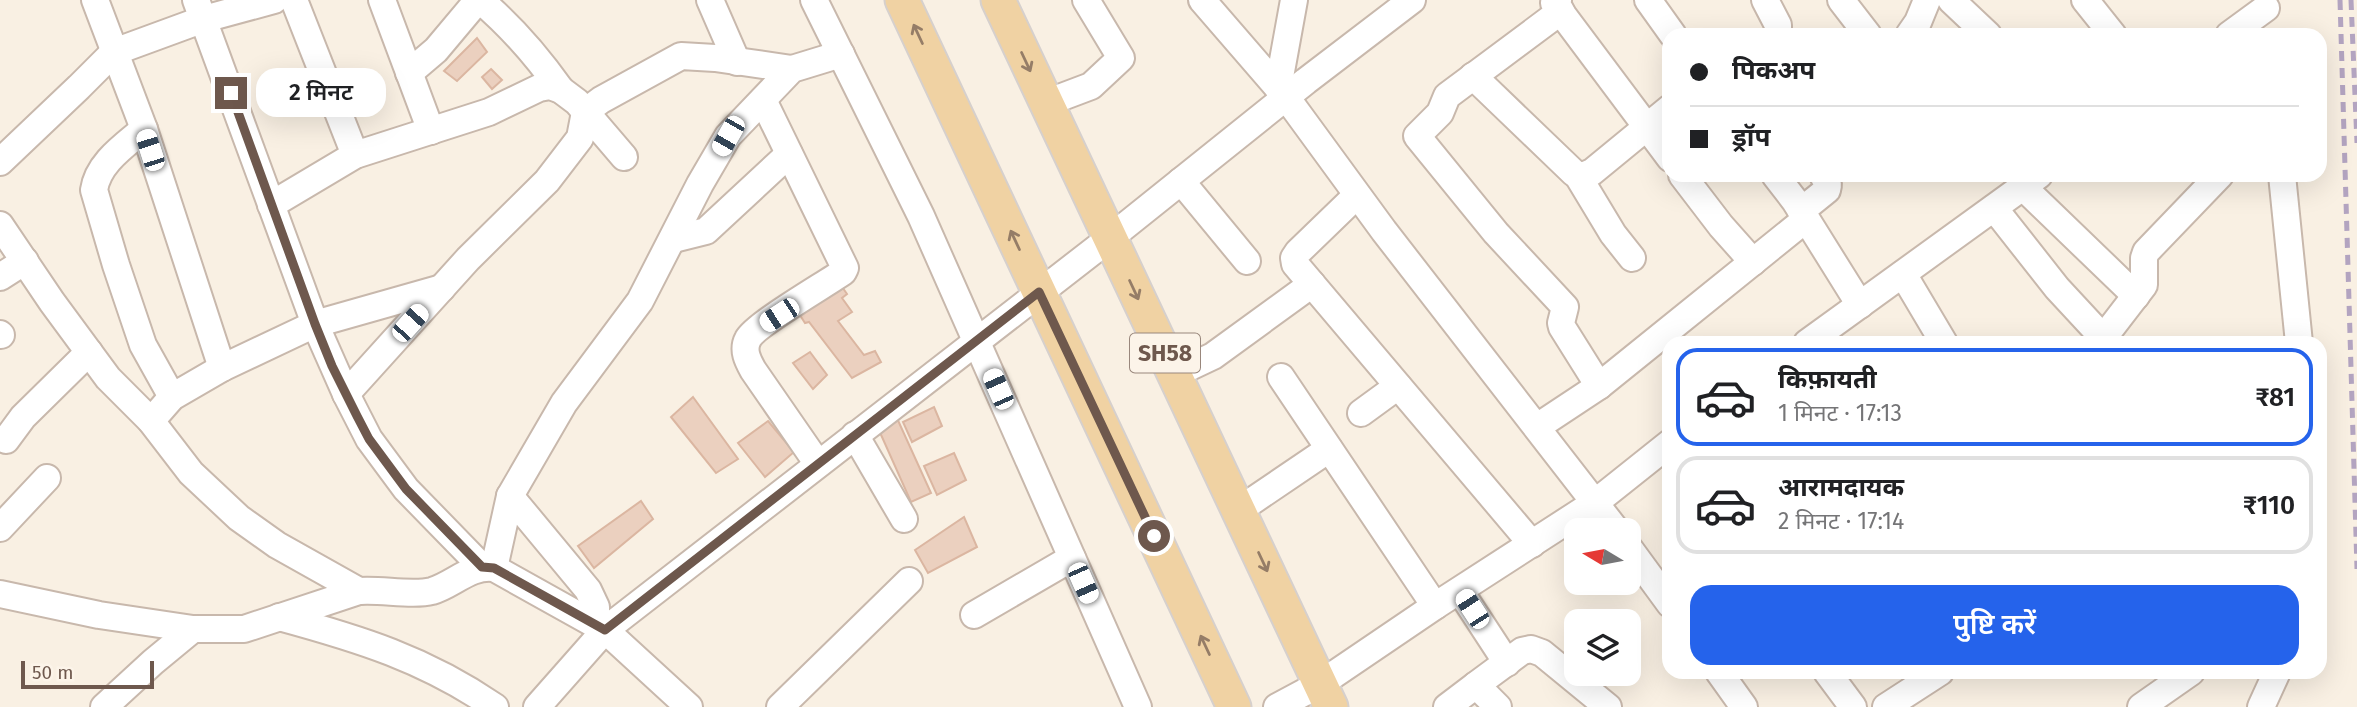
<!DOCTYPE html>
<html lang="hi">
<head>
<meta charset="utf-8">
<style>
	body { margin:0; font-family:"Fira Sans","Noto Sans Devanagari",sans-serif; background:#f2f2f2; color:#202124; height:100vh; display:flex; flex-direction:column; font-size:26px; white-space:nowrap }
	* { box-sizing:border-box; margin:0 }
	p { font-size:23px; color:#757577 }
	.icon { flex:none; width:38px; height:38px; fill:none; stroke:currentColor; stroke-width:2; stroke-linecap:round; stroke-linejoin:round }
	.map { position:relative; flex:1; overflow:hidden }
	.panel { position:absolute; left:1662px; top:336px; width:665px; height:343px; display:flex; flex-direction:column; background:#fff; border-radius:21px; box-shadow:0 7px 28px #0002 }
	.panel>* { flex:none }
	.banner { position:absolute; left:1662px; top:28px; width:665px; height:154px; border-radius:21px; box-shadow:0 7px 28px #0002; display:grid; align-content:center; height:154px; padding:0 28px; background:#fff }
	.needle { width:46px; rotate:280deg }
	.controls { position:absolute; left:1564px; top:518px; display:grid; gap:14px }
	.controls a { display:grid; place-items:center; width:77px; height:77px; border-radius:14px; background:#fff; box-shadow:0 7px 28px #0002; font-size:35px }
	.scale { position:absolute; left:21px; bottom:18px; width:133px; box-sizing:border-box; padding-left:7px; border:4px solid #6e584d; border-top:0; font-size:19px; line-height:24px; white-space:nowrap; color:#6e584d; -webkit-text-stroke:5px #fcf4e9; paint-order:stroke }
	.end { position:absolute; width:32px; height:32px; margin:-16px; border:9px solid #6e584d; background:#fff; box-shadow:0 0 0 4px #fff }
	.from { border-radius:50% }
	.bubble { position:absolute; height:49px; border-radius:21px; background:#fff; box-shadow:0 7px 28px #0002; font-size:23px; font-weight:600; line-height:49px; text-align:center }
	.car { position:absolute; width:21px; height:42px; margin:-21px -10px; border-radius:9px; box-shadow:0 0 5px 2px #0007; background:linear-gradient(#fff 24%,#345 0 40%,#fff 0 76%,#345 0 86%,#fff 0) }
	.banner b { display:flex; align-items:center; gap:24px; height:66px; font-size:26px }
	.banner b+b { border-top:2px solid #e0e0e0 }
	.banner i { width:18px; height:18px; background:#202124 }
	ul { padding:12px 0 0; list-style:none }
	li { display:flex; align-items:center; gap:21px; height:98px; margin:0 14px 10px; padding:0 14px; border:4px solid #e0e0e0; border-radius:21px }
	li div { flex:1 }
	li b { display:block; font-size:26px }
	li em { font-style:normal; font-weight:600 }
	li.on { border-color:#2563eb }
	li>.icon { width:63px; height:63px; stroke-width:1.5 }
	.button { display:flex; gap:14px; margin-top:auto; padding:14px 28px }
	.button a { flex:1; height:80px; border-radius:21px; background:#2563eb; color:#fff; font-size:28px; font-weight:600; line-height:80px; text-align:center }
	.map>svg:first-child { display:block }
</style>
</head>
<body>
<div class="map">
<svg width="2357" height="707" viewBox="0 0 2357 707">
	<rect width="100%" height="100%" fill="#f9f0e3"/>
	<g fill="#ebd0bf" stroke="#dbb6a1" stroke-width="2">
		<path d="M477 38 487 52 457 81 444 71Z"/>
		<path d="M491 69 502 80 492 89 482 77Z"/>
		<path d="M838 281 847 294 842 298 852 312 838 321 864 355 875 351 881 362 852 378 809 322 805 323 798 312Z"/>
		<path d="M810 352 827 375 813 389 793 363Z"/>
		<path d="M693 397 738 459 716 473 671 417Z"/>
		<path d="M934 407 942 426 912 442 903 422Z"/>
		<path d="M896 416 931 493 911 502 878 428Z"/>
		<path d="M768 421 794 452 765 477 738 443Z"/>
		<path d="M954 453 966 480 937 495 924 466Z"/>
		<path d="M641 501 653 519 594 568 578 546Z"/>
		<path d="M964 517 977 547 928 573 915 550Z"/>
	</g>
	<g fill="none" stroke-linecap="round" stroke-linejoin="round">
		<defs>
			<g id="minor">
				<path d="M95 0 144 129 222 368"/>
				<path d="M196 0 315 324 346 394 369 439 406 489 482 567"/>
				<path d="M294 0 355 155"/>
				<path d="M382 0 431 131"/>
				<path d="M480 0C512 27 537 56 561 90"/>
				<path d="M710 0 737 62"/>
				<path d="M814 0 921 216 1138 707"/>
				<path d="M1202 0 1286 97 1384 231 1616 530"/>
				<path d="M1558 0 1554 3 1670 158"/>
				<path d="M1648 0 1673 35"/>
				<path d="M1765 0 1778 25V35"/>
				<path d="M1841 0 1868 35"/>
				<path d="M1951 0 1988 35"/>
				<path d="M2085 0 2113 35"/>
				<path d="M1561 11 1447 96 1440 113 1417 136 1496 233 1565 307 1561 323 1562 327 1599 386"/>
				<path d="M1909 35 1918 22 1927 0"/>
				<path d="M2229 35 2266 8"/>
				<path d="M409 73 436 50 478 0"/>
				<path d="M1473 76 1574 173 1583 176 1592 172 1670 108"/>
				<path d="M1278 88 1294 0"/>
				<path d="M763 100 845 268 843 272C826 284 755 325 748 339 742 350 748 361 753 370L818 464"/>
				<path d="M1046 103 1091 86 1121 58 1086 0"/>
				<path d="M144 129C124 146 98 163 94 190L116 265 143 345 172 397"/>
				<path d="M0 162 79 87 114 52 204 19 274 0"/>
				<path d="M1682 175 1721 226 1753 262"/>
				<path d="M1775 175 1795 201 1860 305"/>
				<path d="M2282 175 2299 343"/>
				<path d="M1578 176 1613 234 1632 258"/>
				<path d="M1181 181 1247 261"/>
				<path d="M2023 187 2136 296"/>
				<path d="M1357 195 1298 252 1294 258 1295 264 1532 544"/>
				<path d="M271 205 355 155 489 112 539 88 550 86 561 90 577 102 624 157"/>
				<path d="M1994 208 2057 288 2108 343"/>
				<path d="M1801 211 1827 190 1828 185 1823 175"/>
				<path d="M0 225 52 302 108 378 151 421 191 473 239 518 277 545 359 591"/>
				<path d="M674 239 706 231 789 154"/>
				<path d="M1903 274 1944 343"/>
				<path d="M0 277 25 261"/>
				<path d="M0 334 1 335"/>
				<path d="M2104 337 2144 285V258L2146 252 2220 175"/>
				<path d="M1807 343 2039 175"/>
				<path d="M1175 374 1213 356 1312 284"/>
				<path d="M1281 377 1435 606"/>
				<path d="M346 394 468 259 547 181 580 138 585 112 601 100 681 56 715 58 792 69"/>
				<path d="M1361 413 1398 386"/>
				<path d="M151 421 172 397 222 368 315 324 442 288"/>
				<path d="M1537 427 1599 386 1806 219"/>
				<path d="M855 435 904 519"/>
				<path d="M6 440 23 417 89 352"/>
				<path d="M510 496 588 590 596 607V624"/>
				<path d="M1239 510 1329 449"/>
				<path d="M0 528 47 478"/>
				<path d="M1629 548 1670 604"/>
				<path d="M494 568 510 496 564 403 640 301 700 184 728 136 792 69 841 54"/>
				<path d="M1460 591 1507 663"/>
				<path d="M0 594 99 615 193 629H244L359 591C381 589 412 596 432 591 453 585 470 565 494 568L605 630 689 707"/>
				<path d="M974 615 1072 558"/>
				<path d="M279 617C360 639 425 659 495 707"/>
				<path d="M1719 672 1744 707"/>
				<path d="M1827 672 1853 707"/>
				<path d="M1476 685 1522 651 1531 649 1542 653 1608 707"/>
				<path d="M104 707 153 662 193 629"/>
				<path d="M537 707 605 630 1110 238 1306 81 1412 0"/>
				<path d="M780 707 909 581"/>
				<path d="M1277 707 1320 684 1435 606 1596 502 1670 443"/>
				<path d="M1447 707 1476 685 1498 707"/>
				<path d="M1886 707 1940 672"/>
				<path d="M2141 707 2191 672"/>
				<path d="M2261 707 2277 672"/>
			</g>
			<g id="major">
				<path d="M902 0 1234 707"/>
				<path d="M998 0 1331 707"/>
			</g>
		</defs>
		<use href="#minor" stroke="#c8b8ac" stroke-width="30"/>
		<use href="#major" stroke="#d6d0cd" stroke-width="37"/>
		<use href="#minor" stroke="#fff" stroke-width="26"/>
		<use href="#major" stroke="#f0d2a3" stroke-width="33"/>
		<g stroke="#b3a4c0" stroke-width="5" stroke-dasharray="10 7" stroke-linecap="butt">
			<path d="M2340 0 2357 569"/>
			<path d="M2351 0 2357 143"/>
		</g>
	</g>
	<defs><path id="oneway-shaft" d="M-6 0H5M1.5-3L5.5 0L1.5 3" fill="none" stroke-width="1.6" stroke-linecap="round" stroke-linejoin="round" transform="scale(1.75)"/></defs>
	<g stroke="#957d67">
		<use href="#oneway-shaft" transform="translate(918 34) rotate(-115)"/>
		<use href="#oneway-shaft" transform="translate(1026 62) rotate(65)"/>
		<use href="#oneway-shaft" transform="translate(1015 240) rotate(-115)"/>
		<use href="#oneway-shaft" transform="translate(1134 290) rotate(65)"/>
		<use href="#oneway-shaft" transform="translate(1263 562) rotate(65)"/>
		<use href="#oneway-shaft" transform="translate(1205 645) rotate(-115)"/>
	</g>
	<g fill="none" stroke-linecap="round" stroke-linejoin="round">
		<path stroke="#6e584d" stroke-width="9" d="M231 93 315 324 332 366 357 416 369 439 406 489 482 567 494 568 605 630 1039 292 1154 536"/>
	</g>
	<g text-anchor="middle" dominant-baseline="central" stroke-width="6" stroke-linejoin="round" paint-order="stroke">
		<rect fill="#fcf4e9" stroke="#99877c" stroke-width="2" x="1130" y="333.5" width="70" height="39" rx="5"/>
		<g font-size="23" font-weight="bold" fill="#6e584d">
			<text x="1165" y="353">SH58</text>
		</g>
	</g>
</svg>
<div class="controls">
<a><svg class="needle" viewBox="-14 -14 28 28"><path d="M0-13l5 13h-10z" fill="#e53935"/><path d="M0 13l5-13h-10z" fill="#757577"/></svg></a>
<a><svg class="icon" aria-label="layers" viewBox="0 0 24 24"><path d="M12 4l9 5-9 5-9-5zM3 14l9 5 9-5"/></svg></a>
</div>
<div class="scale">50 m</div>
<i class="end from" style="left:1154px;top:536px"></i>
<i class="end" style="left:231px;top:93px"></i>
<div class="bubble" style="left:256px;top:68px;width:130px">2 मिनट</div>
<i class="car" style="left:728px;top:136px;rotate:210deg"></i>
<i class="car" style="left:150px;top:150px;rotate:342deg"></i>
<i class="car" style="left:779px;top:315px;rotate:237deg"></i>
<i class="car" style="left:410px;top:323px;rotate:42deg"></i>
<i class="car" style="left:998px;top:389px;rotate:336deg"></i>
<i class="car" style="left:1083px;top:583px;rotate:156deg"></i>
<i class="car" style="left:1472px;top:609px;rotate:327deg"></i>
<div class="banner">
<b><i class="from"></i>पिकअप</b>
<b><i></i>ड्रॉप</b>
</div>
<section class="panel">
<ul>
<li class="on"><svg class="icon" aria-label="car" viewBox="0 0 24 24"><path d="M5 17H2v-5l4-1 3-4h7l3 4 3 1v5h-3M9 17h6M6 11h13"/><circle cx="7" cy="17" r="2"/><circle cx="17" cy="17" r="2"/></svg><div><b>किफ़ायती</b><p>1 मिनट · 17:13</p></div><em>₹81</em></li>
<li><svg class="icon" aria-label="car" viewBox="0 0 24 24"><path d="M5 17H2v-5l4-1 3-4h7l3 4 3 1v5h-3M9 17h6M6 11h13"/><circle cx="7" cy="17" r="2"/><circle cx="17" cy="17" r="2"/></svg><div><b>आरामदायक</b><p>2 मिनट · 17:14</p></div><em>₹110</em></li>
</ul>
<div class="button"><a>पुष्टि करें</a></div>
</section>
</div>
</body>
</html>
